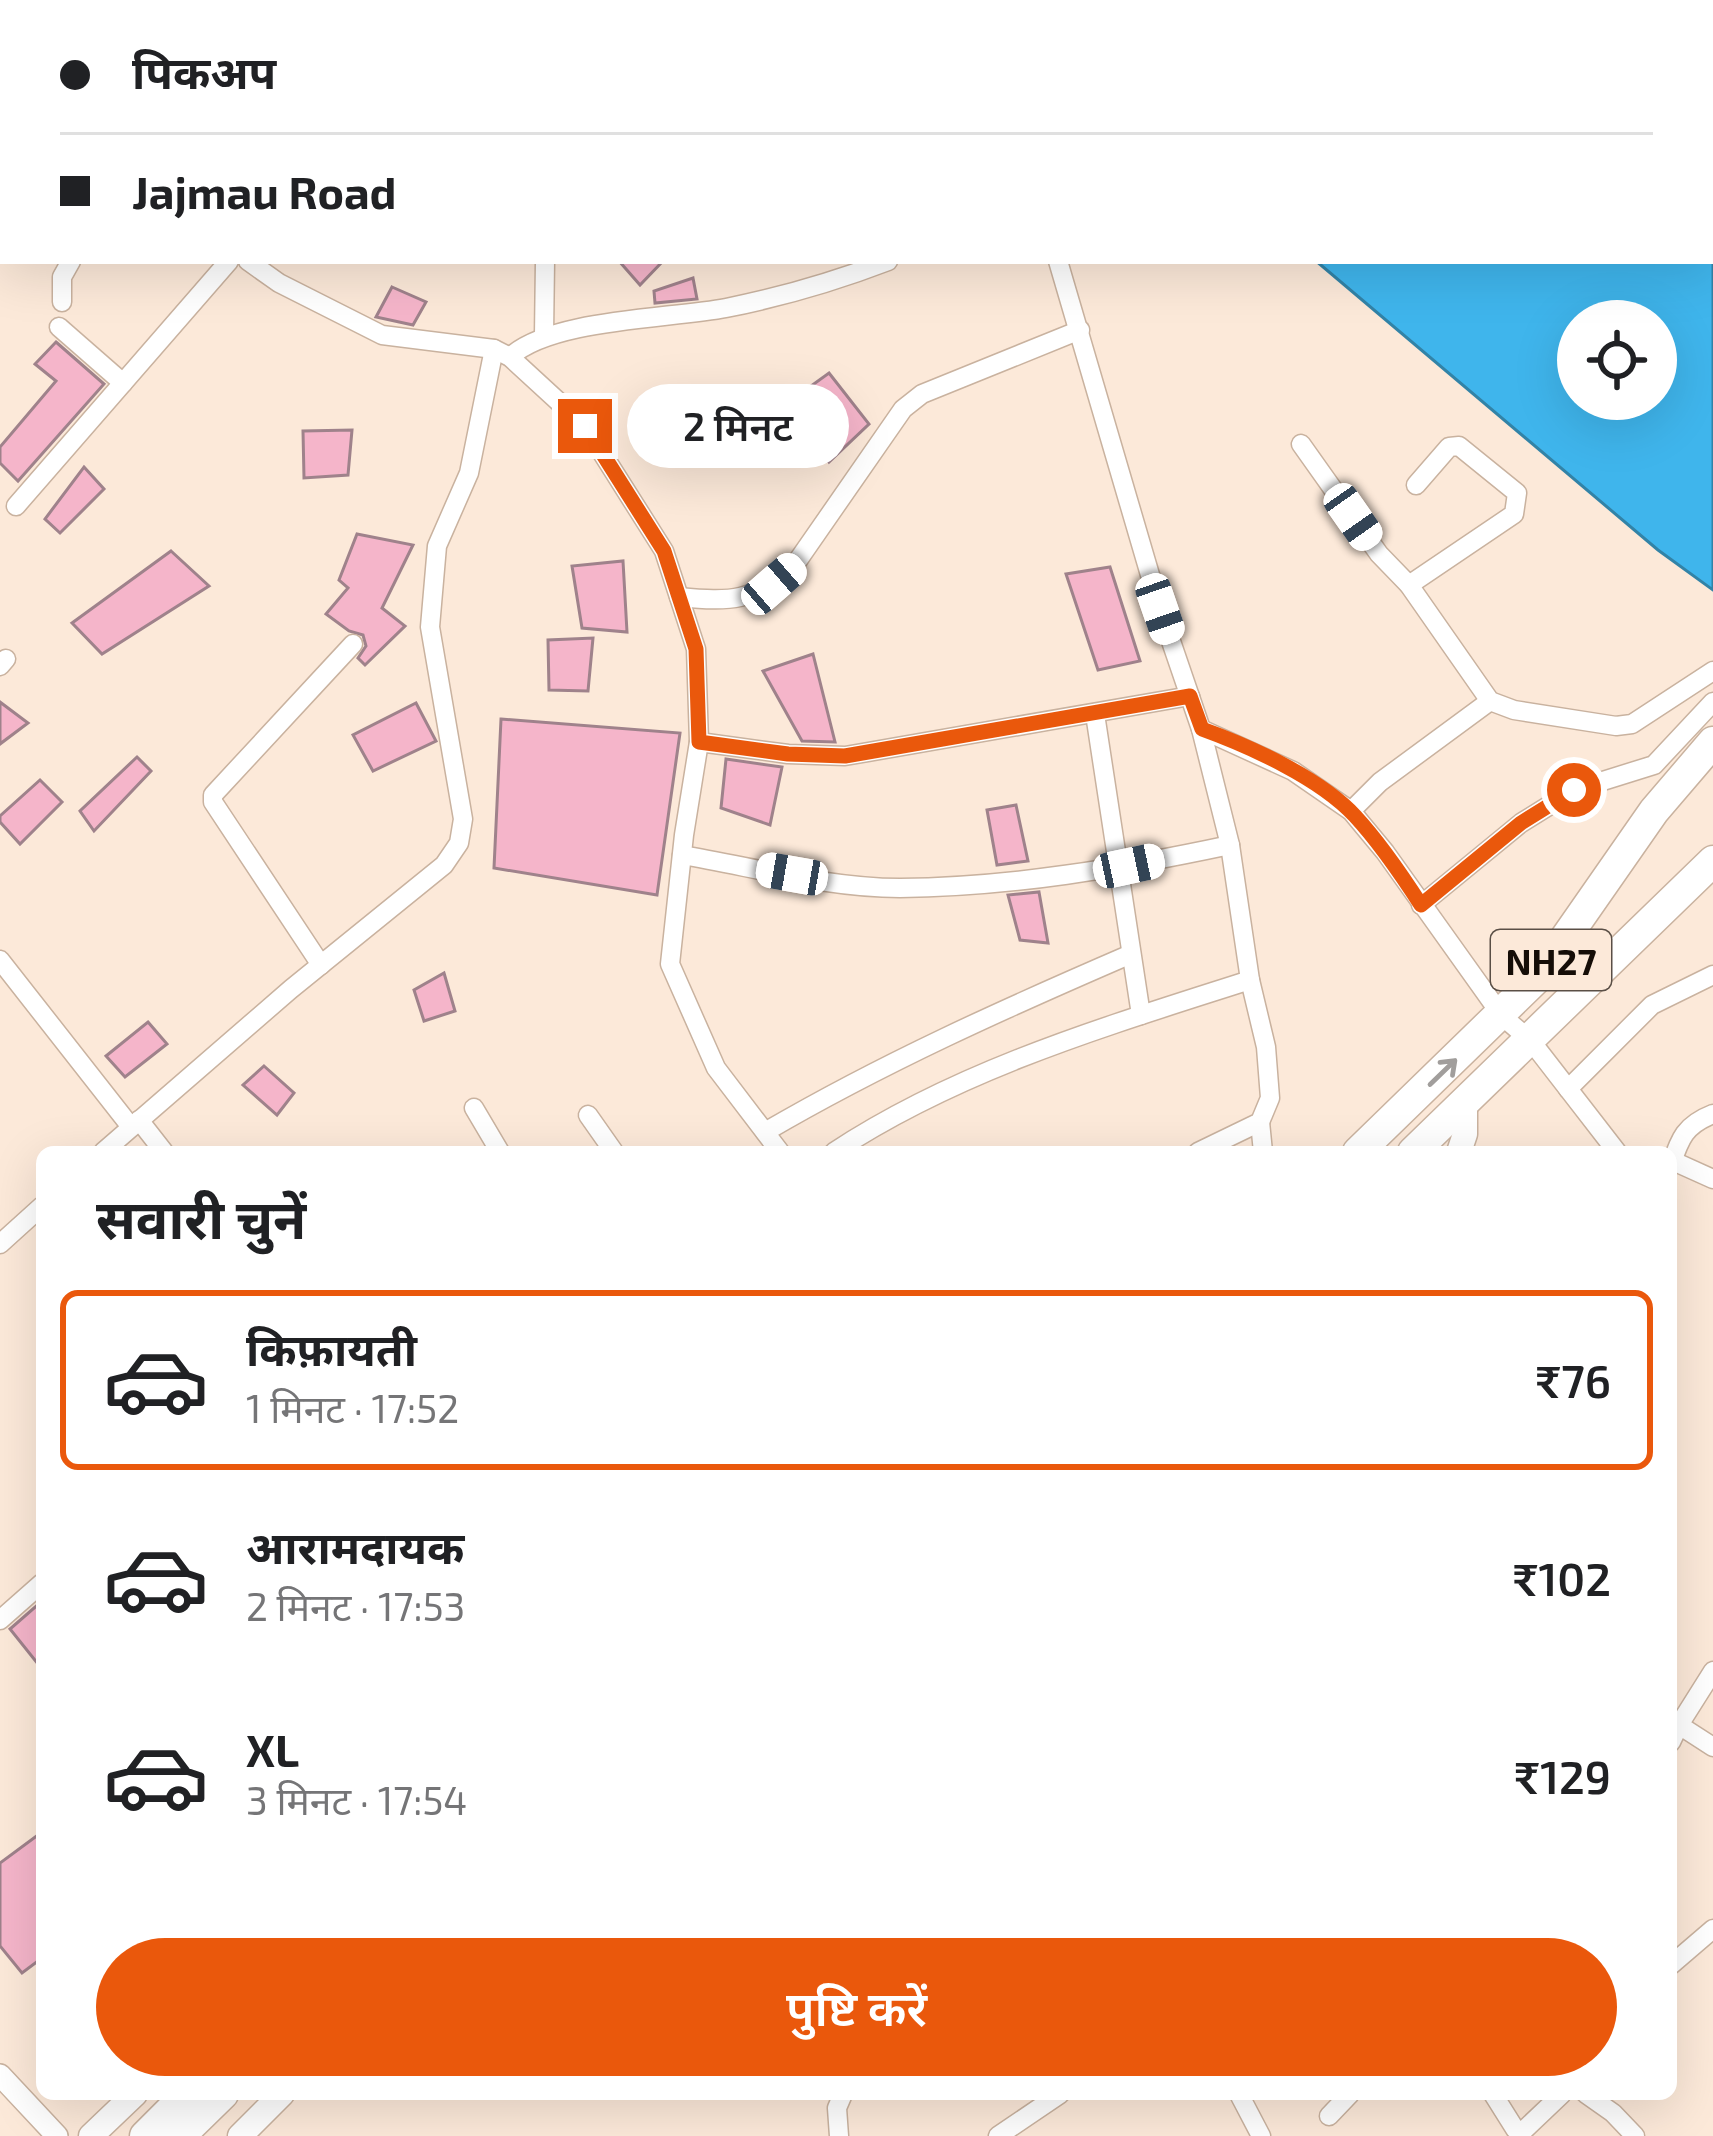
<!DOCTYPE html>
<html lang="hi">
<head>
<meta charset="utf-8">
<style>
	body { margin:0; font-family:"Exo 2","Noto Sans Devanagari",sans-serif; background:#f2f2f2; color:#202124; height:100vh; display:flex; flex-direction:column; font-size:45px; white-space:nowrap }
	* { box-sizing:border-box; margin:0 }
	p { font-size:39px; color:#757577 }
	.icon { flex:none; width:66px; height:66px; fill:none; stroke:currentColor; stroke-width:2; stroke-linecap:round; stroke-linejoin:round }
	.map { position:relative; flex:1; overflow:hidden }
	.sheet { position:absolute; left:36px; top:1146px; width:1641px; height:954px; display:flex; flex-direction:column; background:#fff; border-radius:18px; box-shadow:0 12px 48px #0002 }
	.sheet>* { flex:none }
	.guide { position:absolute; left:0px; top:0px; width:1713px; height:264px; box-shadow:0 12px 48px #0002; display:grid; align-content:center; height:264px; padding:0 60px; background:#fff }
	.buttons { position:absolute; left:1557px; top:300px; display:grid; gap:24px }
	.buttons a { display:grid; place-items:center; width:120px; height:120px; border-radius:50%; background:#fff; box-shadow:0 12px 48px #0002; font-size:60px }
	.end { position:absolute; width:54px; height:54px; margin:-27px; border:15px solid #ea580c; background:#fff; box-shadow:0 0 0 6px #fff }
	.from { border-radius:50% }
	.bubble { position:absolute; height:84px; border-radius:42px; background:#fff; box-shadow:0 12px 48px #0002; font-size:39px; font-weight:600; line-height:84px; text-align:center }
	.car { position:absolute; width:36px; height:72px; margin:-36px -18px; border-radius:15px; box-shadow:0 0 9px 3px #0007; background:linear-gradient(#fff 24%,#345 0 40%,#fff 0 76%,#345 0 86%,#fff 0) }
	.guide b { display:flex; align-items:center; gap:42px; height:114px; font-size:45px }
	.guide b+b { border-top:3px solid #e0e0e0 }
	.guide i { width:30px; height:30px; background:#202124 }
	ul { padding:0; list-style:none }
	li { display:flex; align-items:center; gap:36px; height:180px; margin:0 24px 18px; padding:0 36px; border:6px solid transparent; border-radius:18px }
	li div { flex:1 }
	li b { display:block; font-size:45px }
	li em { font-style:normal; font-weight:600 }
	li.selected { border-color:#ea580c }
	li>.icon { width:108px; height:108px; stroke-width:1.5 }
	h2 { padding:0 60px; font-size:54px; line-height:144px }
	.action { display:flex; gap:24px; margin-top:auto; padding:24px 60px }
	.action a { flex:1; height:138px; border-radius:72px; background:#ea580c; color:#fff; font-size:48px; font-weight:600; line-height:138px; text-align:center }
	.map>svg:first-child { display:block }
</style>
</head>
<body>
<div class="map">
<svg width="1713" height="2136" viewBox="0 0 1713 2136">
	<rect width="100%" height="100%" fill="#fce9d9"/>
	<path fill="#3fb5ec" stroke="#3283a7" stroke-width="3" fill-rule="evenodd" d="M1024 0H1713V590L1658 550 1316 261H1710V3ZM1578 321H1656V399H1578Z"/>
	<g fill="#f5b5ca" stroke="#9f828b" stroke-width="3">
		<path d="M619 261H663L640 285Z"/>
		<path d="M693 278 697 299 655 303 654 291Z"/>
		<path d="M392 287 426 302 413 325 376 317Z"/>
		<path d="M56 342 104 384 18 481 0 463V447L56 381 35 364Z"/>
		<path d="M829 373 869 424 829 462 786 404Z"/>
		<path d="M352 430 348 475 304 478 303 431Z"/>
		<path d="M84 467 104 489 60 533 45 519Z"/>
		<path d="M357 534 413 545 382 608 405 626 365 665 358 658 366 646 363 635 349 631 326 614 348 588 339 580Z"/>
		<path d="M171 551 209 586 102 654 72 623Z"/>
		<path d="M623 561 627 632 582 628 572 566Z"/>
		<path d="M1110 567 1140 661 1098 670 1066 574Z"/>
		<path d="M593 638 588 691 549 690 548 640Z"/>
		<path d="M813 654 835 742 802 741 763 671Z"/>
		<path d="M0 702 28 723 0 744Z"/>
		<path d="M416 703 436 741 373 771 353 735Z"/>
		<path d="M501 719 680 733 657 895 494 868Z"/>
		<path d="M137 757 151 771 94 831 80 811Z"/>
		<path d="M726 759 782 767 770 825 721 808Z"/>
		<path d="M40 780 62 802 20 844 0 822V816Z"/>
		<path d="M1016 805 1028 861 997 865 987 810Z"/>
		<path d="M1039 892 1048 943 1020 940 1008 895Z"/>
		<path d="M444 973 455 1011 424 1021 414 990Z"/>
		<path d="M148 1022 167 1044 125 1077 106 1056Z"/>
		<path d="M264 1066 294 1093 277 1115 243 1085Z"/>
		<path d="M42 1601V1669L10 1629Z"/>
		<path d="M42 1832V1958L22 1973 0 1946V1863Z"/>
	</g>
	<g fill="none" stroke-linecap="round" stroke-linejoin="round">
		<defs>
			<g id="minor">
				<path d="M380 3 383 0"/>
				<path d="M0 61 3 63"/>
				<path d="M0 106 3 102"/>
				<path d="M0 230 3 226"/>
				<path d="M248 261 279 283 382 335 494 349 510 357 585 426 664 551 696 649 699 742 684 835 670 964 716 1068 780 1152"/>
				<path d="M1058 261 1160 609 1201 729 1230 845 1250 980 1266 1047 1270 1098 1260 1122 1198 1152"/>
				<path d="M62 302V277L71 261"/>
				<path d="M59 327 123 383"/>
				<path d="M544 335 545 261"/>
				<path d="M510 357C551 319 668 319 726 308 781 297 836 281 888 261"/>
				<path d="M1301 444 1379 554 1409 585 1490 701 1514 710 1616 726 1632 724 1713 671"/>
				<path d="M16 506 229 261"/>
				<path d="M1409 585 1514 514 1517 493 1459 446 1449 447 1416 485"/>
				<path d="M679 597C731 602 753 602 794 566L903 409 922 394 1080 330"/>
				<path d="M0 666 6 659"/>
				<path d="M1095 714 1141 1015"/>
				<path d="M1201 729 1293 771 1351 811 1385 852 1502 1016 1531 1041 1617 1152"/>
				<path d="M699 742 788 754 845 756 1190 696"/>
				<path d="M1351 811 1380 782 1490 701"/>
				<path d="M682 855C753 867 828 888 900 888 1011 887 1122 868 1230 845"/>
				<path d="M1421 905 1521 823 1574 790 1654 765 1713 702"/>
				<path d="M0 960 131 1127"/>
				<path d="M321 965 213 802V795L353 644"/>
				<path d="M1568 1089 1652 1005 1713 975"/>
				<path d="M474 1108 500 1152"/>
				<path d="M588 1115 614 1152"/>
				<path d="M139 1120 164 1152"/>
				<path d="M1260 1122 1263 1152"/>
				<path d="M765 1132C883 1063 1006 1008 1131 954"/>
				<path d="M103 1152 291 989 444 865 459 843 463 819 430 627 437 546 469 473 494 349"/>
				<path d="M834 1152C960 1069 1107 1026 1250 980"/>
				<path d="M1673 1161 1713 1179"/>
				<path d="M1671 1165C1680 1138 1685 1125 1713 1114"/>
				<path d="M0 1244 42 1206"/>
				<path d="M0 1620 42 1583"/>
				<path d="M1679 1725 1713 1671"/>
				<path d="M1671 1742 1679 1725 1713 1747"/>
				<path d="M1671 1965 1713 1929"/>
				<path d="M1239 2094 1261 2136"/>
				<path d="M1493 2094 1515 2129 1522 2132 1562 2094"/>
				<path d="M1586 2094 1613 2113 1635 2136"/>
				<path d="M1329 2116 1350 2094"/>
				<path d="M839 2136 837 2108 843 2094"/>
				<path d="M998 2136 1060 2094"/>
			</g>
			<path id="tertiary" d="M0 2075 57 2136"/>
			<g id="secondary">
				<path d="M1459 1152 1465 1134V1103"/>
				<path d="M91 2136 135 2094"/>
				<path d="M240 2136 282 2094"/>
			</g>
			<g id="trunk">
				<path d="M1358 1152 1539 976 1654 811 1713 742"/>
				<path d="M1413 1152 1713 861"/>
				<path d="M145 2136 187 2094"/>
				<path d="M180 2136 223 2094"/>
			</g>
		</defs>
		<use href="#minor" stroke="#c9b29f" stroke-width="21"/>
		<use href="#tertiary" stroke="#c9b29f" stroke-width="24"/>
		<use href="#secondary" stroke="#c9b29f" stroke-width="27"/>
		<use href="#trunk" stroke="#c9b29f" stroke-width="33"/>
		<use href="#minor" stroke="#fff" stroke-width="18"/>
		<use href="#tertiary" stroke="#fff" stroke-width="21"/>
		<use href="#secondary" stroke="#fff" stroke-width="24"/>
		<use href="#trunk" stroke="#fff" stroke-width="30"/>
	</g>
	<defs><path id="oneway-shaft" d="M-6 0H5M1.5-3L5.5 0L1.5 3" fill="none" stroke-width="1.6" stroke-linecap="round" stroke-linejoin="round" transform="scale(3)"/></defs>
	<use stroke="#a19e9c" href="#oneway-shaft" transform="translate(1443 1072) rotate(-44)"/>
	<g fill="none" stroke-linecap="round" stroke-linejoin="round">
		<path stroke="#ea580c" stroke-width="15" d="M585 426 664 551 696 649 699 742 788 754 845 756 1190 696 1202 729C1249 746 1320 778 1355 816 1380 843 1401 874 1421 905L1521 823 1574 790"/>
	</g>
	<g text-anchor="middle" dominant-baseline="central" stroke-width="9" stroke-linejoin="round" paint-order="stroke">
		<rect fill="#fce9d9" stroke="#5a4f46" stroke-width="3" x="1491" y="930" width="120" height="60" rx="9"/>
		<g font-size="36" font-weight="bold" fill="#150d07">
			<text x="1551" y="960">NH27</text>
		</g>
	</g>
</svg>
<div class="buttons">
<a><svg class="icon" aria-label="locate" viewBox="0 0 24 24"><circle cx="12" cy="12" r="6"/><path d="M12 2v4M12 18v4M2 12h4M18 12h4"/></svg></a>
</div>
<i class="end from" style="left:1574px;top:790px"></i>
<i class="end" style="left:585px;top:426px"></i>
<div class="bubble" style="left:627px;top:384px;width:222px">2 मिनट</div>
<i class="car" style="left:1353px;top:517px;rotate:145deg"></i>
<i class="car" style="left:774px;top:584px;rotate:49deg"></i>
<i class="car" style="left:1160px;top:609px;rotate:161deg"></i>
<i class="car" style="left:1129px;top:866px;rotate:78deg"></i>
<i class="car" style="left:792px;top:874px;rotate:280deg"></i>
<div class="guide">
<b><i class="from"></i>पिकअप</b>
<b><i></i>Jajmau Road</b>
</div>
<section class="sheet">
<h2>सवारी चुनें</h2>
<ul>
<li class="selected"><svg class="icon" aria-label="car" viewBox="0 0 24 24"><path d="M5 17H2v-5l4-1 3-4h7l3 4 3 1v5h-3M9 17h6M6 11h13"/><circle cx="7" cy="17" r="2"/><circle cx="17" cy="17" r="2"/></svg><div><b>किफ़ायती</b><p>1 मिनट · 17:52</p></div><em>₹76</em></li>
<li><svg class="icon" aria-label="car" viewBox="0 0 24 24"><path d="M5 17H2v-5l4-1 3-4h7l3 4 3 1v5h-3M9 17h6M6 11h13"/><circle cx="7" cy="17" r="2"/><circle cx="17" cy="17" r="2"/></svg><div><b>आरामदायक</b><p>2 मिनट · 17:53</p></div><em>₹102</em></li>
<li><svg class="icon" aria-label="car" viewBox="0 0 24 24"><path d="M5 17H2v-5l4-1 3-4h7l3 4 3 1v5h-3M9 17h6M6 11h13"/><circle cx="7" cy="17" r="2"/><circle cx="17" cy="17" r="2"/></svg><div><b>XL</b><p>3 मिनट · 17:54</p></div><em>₹129</em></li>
</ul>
<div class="action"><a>पुष्टि करें</a></div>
</section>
</div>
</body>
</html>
